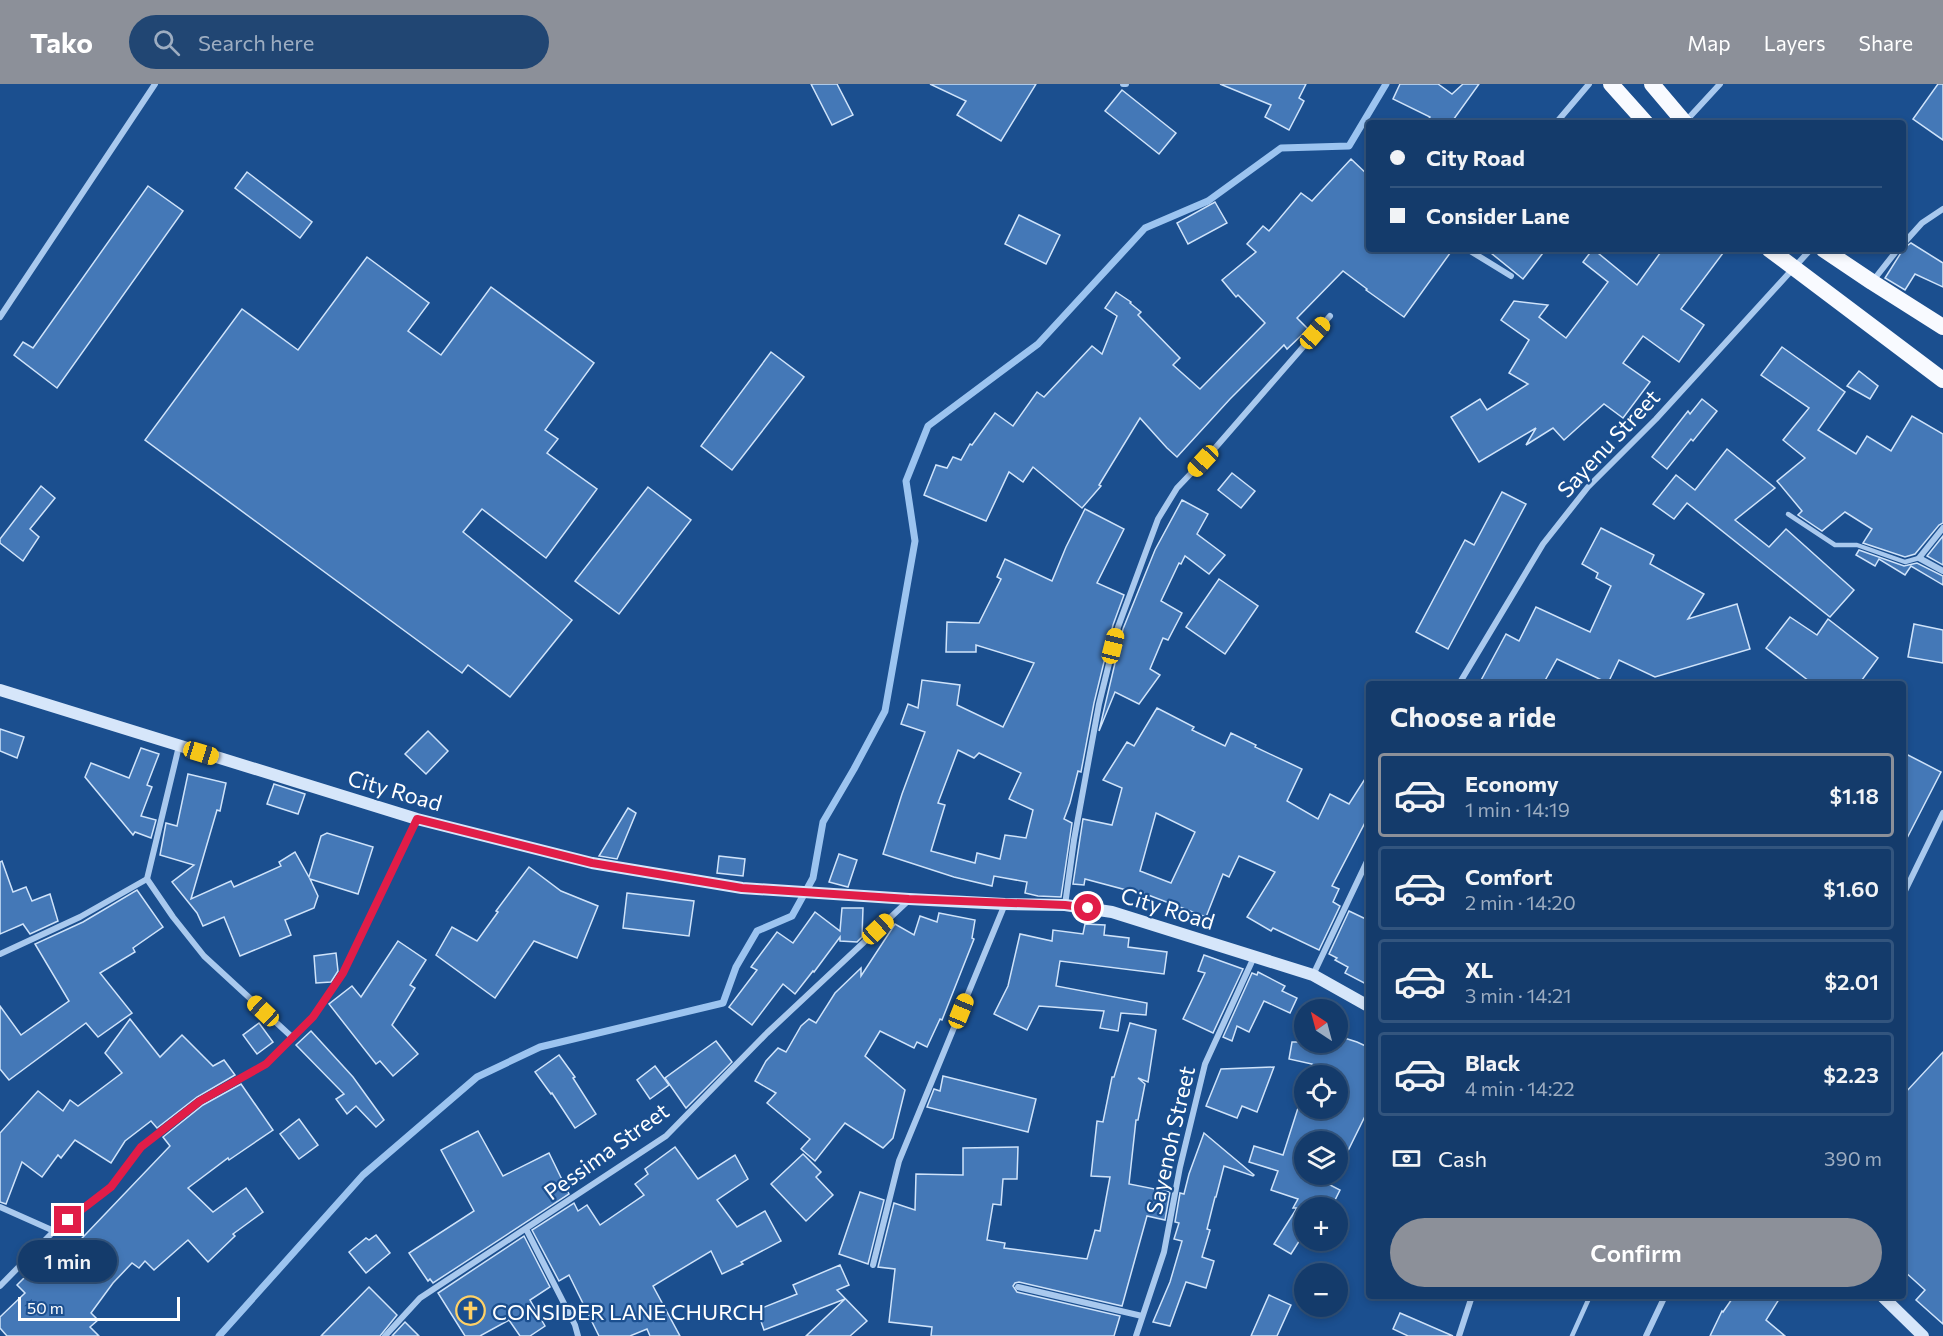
<!DOCTYPE html>
<html lang="en">
<head>
<meta charset="utf-8">
<style>
	body { margin:0; font-family:Commissioner,sans-serif; background:#214673; color:#f1f3f6; height:100vh; display:flex; flex-direction:column; font-size:22px; white-space:nowrap }
	* { box-sizing:border-box; margin:0 }
	p { font-size:20px; color:#9dadc1 }
	.icon { flex:none; width:33px; height:33px; fill:none; stroke:currentColor; stroke-width:2; stroke-linecap:round; stroke-linejoin:round }
	.map { position:relative; flex:1; overflow:hidden }
	.side { position:absolute; left:1366px; top:597px; width:540px; height:618px; display:flex; flex-direction:column; background:#143b6b; border-radius:6px; box-shadow:0 3px 9px #0003,0 0 0 2px #33557e }
	.side>* { flex:none }
	.banner { position:absolute; left:1366px; top:36px; width:540px; height:132px; border-radius:6px; box-shadow:0 3px 9px #0003,0 0 0 2px #33557e; display:grid; align-content:center; height:132px; padding:0 24px; background:#143b6b }
	.needle { width:39px; rotate:324deg }
	.tools { position:absolute; left:1294px; top:915px; display:grid; gap:12px }
	.tools a { display:grid; place-items:center; width:54px; height:54px; border-radius:50%; background:#143b6b; box-shadow:0 3px 9px #0003,0 0 0 2px #33557e; font-size:30px }
	.scale { position:absolute; left:18px; bottom:15px; width:162px; box-sizing:border-box; padding-left:6px; border:3px solid #fff; border-top:0; font-size:16px; line-height:21px; white-space:nowrap; color:#fff; -webkit-text-stroke:4px #1b4f8f; paint-order:stroke }
	.end { position:absolute; width:27px; height:27px; margin:-14px; border:8px solid #e11d48; background:#fff; box-shadow:0 0 0 3px #fff }
	.from { border-radius:50% }
	.bubble { position:absolute; height:42px; border-radius:21px; background:#143b6b; box-shadow:0 3px 9px #0003,0 0 0 2px #33557e; font-size:20px; font-weight:600; line-height:42px; text-align:center }
	.car { position:absolute; width:18px; height:36px; margin:-18px -9px; border-radius:8px; box-shadow:0 0 4px 2px #0007; background:linear-gradient(#f5c518 24%,#345 0 40%,#f5c518 0 76%,#345 0 86%,#f5c518 0) }
	.banner b { display:flex; align-items:center; gap:21px; height:57px; font-size:22px }
	.banner b+b { border-top:2px solid #33557e }
	.banner i { width:15px; height:15px; background:#f1f3f6 }
	ul { padding:0; list-style:none }
	li { display:flex; align-items:center; gap:18px; height:84px; margin:0 12px 9px; padding:0 12px; border:3px solid #33557e; border-radius:6px }
	li div { flex:1 }
	li b { display:block; font-size:22px }
	li em { font-style:normal; font-weight:600 }
	li.selected { border-color:#8c9099 }
	li>.icon { width:54px; height:54px; stroke-width:1.5 }
	h2 { padding:0 24px; font-size:27px; line-height:72px }
	.pay { display:flex; align-items:center; gap:15px; height:66px; padding:0 24px; font-size:22px }
	.pay p { margin-inline-start:auto }
	.cta { display:flex; gap:12px; margin-top:auto; padding:12px 24px }
	.cta a { flex:1; height:69px; border-radius:36px; background:#8c9099; color:#fff; font-size:24px; font-weight:600; line-height:69px; text-align:center }
	header { display:flex; align-items:center; gap:36px; box-sizing:border-box; height:84px; padding:0 30px; background:#8c9099; color:#fff }
	header strong { font-size:28px }
	nav { display:flex; gap:33px; margin-inline-start:auto; font-size:21px }
	.search { width:420px; height:54px; background:#214673; display:flex; align-items:center; gap:15px; box-sizing:border-box; padding:0 21px; border-radius:33px; color:#9dadc1; font-size:22px }
	.map>svg:first-child { display:block }
</style>
</head>
<body>
<header>
<strong>Tako</strong>
<div class="search"><svg class="icon" aria-label="search" viewBox="0 0 24 24"><circle cx="10" cy="10" r="6"/><path d="M15 15l6 6"/></svg>Search here</div>
<nav><a>Map</a><a>Layers</a><a>Share</a></nav>
</header>
<div class="map">
<svg width="1943" height="1252" viewBox="0 0 1943 1252">
	<rect width="100%" height="100%" fill="#1b4f8f"/>
	<g fill="none" stroke-linecap="round" stroke-linejoin="round">
		<path stroke="#9cc4f0" stroke-width="7" d="M219 1252 363 1091 477 993 540 963 723 919 736 883 757 847 792 832 813 794 823 738 854 685 885 627 915 457 906 397 928 342 1038 260 1145 144 1208 117 1281 64 1349 62 1386 0"/>
	</g>
	<g fill="#4478b7" stroke="#cfe3fa" stroke-width="1.5" fill-rule="evenodd">
		<path d="M811 0H837L853 31 832 41Z"/>
		<path d="M930 0H1036L1001 57 957 31 966 17Z"/>
		<path d="M1220 0H1306L1299 14 1304 17 1289 46 1265 33 1271 21Z"/>
		<path d="M1400 0H1438L1452 10 1463 0H1479L1451 39H1426L1430 33 1393 15Z"/>
		<path d="M1938 0H1943V56L1913 35Z"/>
		<path d="M1122 6 1176 49 1159 70 1105 27Z"/>
		<path d="M1351 75 1370 93V165H1453L1404 233 1366 206 1367 205 1343 187 1297 234 1308 245 1287 265 1284 261 1230 315 1177 373 1167 364 1140 334 1099 401 1101 402 1082 424 1033 383 1023 398 1009 388 986 437 924 411 936 381 947 384 953 373 961 376 970 360 972 361 995 329 1013 342 1037 308 1044 313 1092 262 1102 270 1117 232 1105 224 1116 208 1131 218 1130 219 1141 228 1138 231 1180 274 1173 281 1200 305 1265 239 1238 211 1236 213 1222 196 1256 168 1247 160 1263 142 1269 147 1301 109 1312 117Z"/>
		<path d="M247 88 312 138 300 154 235 104Z"/>
		<path d="M148 102 183 127 57 304 14 271 23 258 33 264Z"/>
		<path d="M1215 118 1227 139 1188 160 1177 139Z"/>
		<path d="M1019 131 1060 151 1046 180 1005 160Z"/>
		<path d="M1911 159 1943 179V203L1915 190 1905 206 1885 194 1904 164Z"/>
		<path d="M1486 165H1546L1523 195Z"/>
		<path d="M1593 165 1637 201 1663 165H1726L1681 225 1704 241 1679 278 1643 252 1623 279 1650 298 1623 334 1604 320 1564 356 1553 344 1526 361 1536 344 1479 378 1451 333 1480 315 1487 326 1528 300 1509 289 1529 256 1501 236 1514 217 1548 221 1539 233 1566 254 1608 198 1583 178Z"/>
		<path d="M367 173 429 219 408 247 441 271 491 203 594 279 545 346 558 355 547 369 597 405 546 474 482 425 463 448 572 536 510 613 468 581 462 589 145 356 242 225 298 266Z"/>
		<path d="M1782 263 1845 308 1818 346 1856 370 1867 352 1891 367 1912 332 1943 350V439L1939 441 1915 470 1905 473 1863 459 1872 445 1845 428 1822 447 1798 431 1802 427 1777 397 1805 374 1783 356 1809 324 1761 291Z"/>
		<path d="M771 268 804 293 732 386 701 362Z"/>
		<path d="M1859 287 1878 302 1870 315 1847 302Z"/>
		<path d="M1702 315 1717 327 1693 357 1691 355 1667 385 1652 373 1688 327 1690 330Z"/>
		<path d="M1727 365 1775 404 1735 436 1769 463 1786 445 1854 506 1830 533 1687 419 1674 435 1653 420 1676 391 1695 406Z"/>
		<path d="M1232 389 1255 407 1241 424 1218 406Z"/>
		<path d="M41 402 55 414 30 445 39 453 23 477 0 459V455Z"/>
		<path d="M648 403 691 436 619 530 575 497Z"/>
		<path d="M1502 408 1526 420 1448 565 1416 548 1465 456 1474 461Z"/>
		<path d="M1182 416 1208 430 1197 450 1225 471 1209 490 1185 472 1181 480 1179 479 1161 517 1182 529 1168 556 1163 554 1150 585 1160 591 1139 620 1115 608 1099 647 1123 545 1155 466Z"/>
		<path d="M1085 425 1124 445 1097 499 1124 511 1113 541 1094 619 1081 688 1078 687 1070 719 1064 735 1072 739 1061 813 1038 812 1025 809 1027 798 994 792 992 802 954 793 883 770 902 710 925 648 901 640 908 620 918 624 922 596 960 601 957 621 1003 643 1034 579 976 561V568H946L947 538 979 539 1001 495 997 493 1005 475 1052 497 1066 463ZM958 666 974 674 979 669 1021 689 1009 715 1033 726 1026 754 1005 751 1000 775 977 769 975 779 931 767 945 721 938 719Z"/>
		<path d="M1601 444 1654 471 1650 480 1704 510 1688 535 1737 520 1750 565 1655 593 1619 576 1608 599 1557 575 1543 600H1479L1506 550 1519 557 1536 523 1590 548 1611 502 1596 494 1598 489 1582 480Z"/>
		<path d="M1943 452V481L1927 472Z"/>
		<path d="M1859 466 1904 482 1917 479 1943 492V501L1911 482 1905 491 1879 475 1875 482 1856 471Z"/>
		<path d="M1219 495 1258 522 1225 570 1186 543Z"/>
		<path d="M1790 533 1817 551 1828 535 1878 574 1859 600H1813L1766 564Z"/>
		<path d="M1914 540 1943 546V579L1908 573Z"/>
		<path d="M1157 624 1194 643 1192 646 1225 662 1231 649 1256 661 1255 663 1302 685 1287 717 1318 735 1330 710 1349 720 1370 687V729L1332 802 1339 805 1333 818 1340 822 1319 866 1273 844 1271 847 1247 833 1275 788 1239 772 1229 793 1223 790 1206 833 1135 806 1134 808 1085 795 1084 801 1073 800 1083 735 1112 741 1122 704 1103 696 1127 658 1134 662ZM1156 729 1195 748 1171 799 1140 787Z"/>
		<path d="M0 645 24 653 17 674 0 667Z"/>
		<path d="M428 647 448 667 426 690 405 670Z"/>
		<path d="M141 664 159 670 147 701 152 703 141 732 156 736 151 754 135 748 133 751 85 693 91 679 129 694Z"/>
		<path d="M1904 669 1941 688 1904 760Z"/>
		<path d="M188 690 226 699 220 727 217 726 191 815 231 797 234 803 281 782 279 778 295 768 309 793 321 752 327 749 373 763 358 810 310 795 318 812 314 824 285 836 291 851 240 872 224 833 203 842 197 829 172 798 194 781 160 771 166 739 177 742Z"/>
		<path d="M274 700 305 710 298 730 267 720Z"/>
		<path d="M628 724 636 729 617 775 599 772Z"/>
		<path d="M839 770 857 776 848 803 829 798Z"/>
		<path d="M719 772 745 775 743 792 717 789Z"/>
		<path d="M2 777 13 808 26 803 32 817 50 810 58 837 30 850 23 840 0 850V778Z"/>
		<path d="M529 783 561 807 598 822 577 874 534 857 495 914 436 871 452 843 477 857 498 828 496 827Z"/>
		<path d="M137 806 163 843 133 864 135 868 100 889 132 929 98 953 86 939 9 996 0 985V922L21 951 69 917 35 860 83 838Z"/>
		<path d="M627 809 694 817 689 852 623 844Z"/>
		<path d="M842 824H863L862 853 857 858 840 857V853L814 888 813 887 795 910 783 900 752 941 729 923 757 886 751 883 777 848 793 859 815 828 840 847Z"/>
		<path d="M1349 827 1370 837V902L1345 889 1348 883 1335 876 1337 874 1329 870Z"/>
		<path d="M939 829 975 836 972 854 974 855 942 936 940 935 927 963 917 958 914 964 880 947 865 972 905 1006 893 1054 883 1064 845 1039 815 1077 801 1065 810 1055 767 1019 776 1009 755 997 766 977 778 964 786 968 801 942 809 935 816 939 835 909 861 884V892L895 840 914 851 920 832 937 838Z"/>
		<path d="M1085 840 1105 841 1104 851 1129 854 1128 863 1167 868 1164 890 1060 877 1056 902 1147 919 1146 931 1121 929 1118 947 1100 944 1104 927 1039 922 1027 946 994 930 1008 902 1020 850 1052 857 1053 846 1083 850Z"/>
		<path d="M398 857 426 876 410 901 415 904 392 941 418 970 393 992 380 977 376 980 329 920 352 902 361 913Z"/>
		<path d="M336 869 338 887 331 898 316 899 314 872Z"/>
		<path d="M1204 871 1243 885 1213 949 1183 935 1205 889 1198 887Z"/>
		<path d="M1258 888 1285 902 1282 907 1297 914 1290 929 1264 917 1249 948 1237 942 1232 957 1223 953 1252 889 1257 891Z"/>
		<path d="M130 935 160 973 182 951 213 982 224 976 235 991 197 1013 157 1044 151 1037 125 1057 111 1079 75 1056 61 1074 58 1071 42 1093 22 1078 6 1120 0 1118V1049L38 1007 63 1027 70 1016 78 1022 122 989 105 969Z"/>
		<path d="M259 939 273 958 257 970 243 951Z"/>
		<path d="M1130 939 1156 946 1148 998 1138 994 1145 1000 1138 1036H1136L1129 1100 1170 1108 1165 1136 1147 1132 1122 1222 1019 1198 1015 1199 1013 1202 1017 1208 1120 1232 1114 1252H931L932 1243 889 1238 895 1185 878 1183 894 1119 915 1126 916 1090 963 1091V1064L1018 1063 1017 1095H1003L1001 1121 993 1120 987 1156 1005 1159 1004 1164 1087 1175 1095 1146 1100 1147 1110 1093 1091 1092 1097 1037 1103 1038 1112 993H1114Z"/>
		<path d="M311 947 353 993 384 1036 376 1043 356 1022 347 1030 336 1015 344 1010 296 961Z"/>
		<path d="M1338 952 1357 958 1370 964V1022L1338 1087V1058H1305V1066L1298 1085 1305 1088V1090H1309L1340 1106 1331 1124H1305V1148L1291 1170 1274 1160 1297 1124H1293L1298 1115 1271 1106 1278 1087 1249 1078 1254 1062 1283 1071 1298 1024H1338V992H1308L1312 980 1289 975 1292 958H1338Z"/>
		<path d="M716 957 732 978 686 1024 665 994Z"/>
		<path d="M1943 968V1240L1916 1216 1925 1206 1904 1187V1010Z"/>
		<path d="M559 971 575 993 573 994 596 1030 575 1044 552 1009 551 1010 535 988Z"/>
		<path d="M655 982 669 1001 650 1015 637 996Z"/>
		<path d="M1274 983 1257 1028 1242 1022 1237 1034 1206 1022 1221 985Z"/>
		<path d="M943 992 1036 1015 1028 1048 927 1023 934 1005 940 1007Z"/>
		<path d="M241 1000 273 1046 229 1076 228 1074 188 1104 213 1128 246 1104 263 1128 233 1150 235 1152 208 1178 188 1156 154 1186 145 1177 139 1184 132 1179 113 1199 91 1229 98 1236 90 1243 99 1252H7L0 1244V1233L25 1209 17 1201 53 1165 64 1173 170 1062 163 1053 203 1021Z"/>
		<path d="M299 1035 318 1061 299 1075 280 1050Z"/>
		<path d="M478 1047 503 1092 549 1069 569 1110 433 1199 430 1195 428 1197 409 1169 474 1127 441 1066Z"/>
		<path d="M1204 1049 1254 1091 1253 1092 1224 1082 1216 1113H1215L1207 1145 1210 1146 1202 1173 1214 1177 1206 1204 1186 1198 1170 1242 1153 1238 1170 1198 1182 1157 1174 1155 1179 1139 1175 1138 1180 1109 1184 1110 1189 1090Z"/>
		<path d="M675 1063 698 1095 735 1071 748 1095 717 1116 737 1143 765 1127 781 1157 741 1178 743 1180 722 1190 711 1167 653 1202 680 1252H650L647 1245 630 1252H599L569 1191 559 1197 532 1146 574 1119 578 1127 587 1121 600 1141 644 1111 635 1100 648 1090 645 1085Z"/>
		<path d="M803 1070 821 1088 816 1093 833 1111 806 1137 771 1100Z"/>
		<path d="M860 1108 884 1116 868 1180 839 1170Z"/>
		<path d="M376 1151 390 1169 366 1189 349 1168 366 1154 369 1156Z"/>
		<path d="M524 1152 550 1203 530 1216 545 1242 530 1252H520L509 1236 480 1252H465L438 1209Z"/>
		<path d="M840 1181 849 1201 837 1206 867 1237 850 1252H806L845 1215 764 1246 757 1226 797 1210 793 1201Z"/>
		<path d="M369 1203 397 1231 380 1252H321Z"/>
		<path d="M1269 1211 1291 1221 1277 1252H1251Z"/>
		<path d="M1734 1212H1781L1766 1236 1785 1252H1710L1722 1227 1723 1228Z"/>
		<path d="M1400 1229 1453 1252H1408L1393 1245Z"/>
		<path d="M405 1238 419 1252H392Z"/>
	</g>
	<g fill="none" stroke-linecap="round" stroke-linejoin="round">
		<g stroke="#a9c9ee" stroke-width="4.5">
			<path d="M1788 430 1835 461H1857L1905 478 1919 474"/>
			<path d="M1572 1252 1590 1212"/>
		</g>
		<g stroke="#a9c9ee" stroke-width="6">
			<path d="M1123 0H1126"/>
			<path d="M1685 38 1720 0"/>
			<path d="M1556 39 1589 0"/>
			<path d="M1904 159 1922 139 1943 125"/>
			<path d="M1467 165 1511 192"/>
			<path d="M1872 198 1898 165"/>
			<path d="M0 233 155 0"/>
			<path d="M1943 444 1919 474 1943 487"/>
			<path d="M1459 600 1543 460 1588 403 1656 335 1811 165"/>
			<path d="M147 795 173 833 204 872 293 954"/>
			<path d="M1904 809 1943 729"/>
			<path d="M1065 821 1074 756 1099 620 1118 543 1158 435 1177 404 1216 363 1330 232"/>
			<path d="M0 870 80 833 147 795 179 662"/>
			<path d="M1313 891 1370 771"/>
			<path d="M0 1123 54 1147"/>
			<path d="M526 1145 575 1241 578 1252"/>
			<path d="M873 1181 899 1077 1005 820"/>
			<path d="M0 1202 54 1147 111 1103 141 1063 200 1017 266 980 313 933 343 889 417 735"/>
			<path d="M1018 1203 1142 1232"/>
			<path d="M385 1252 420 1214 666 1052 767 949 909 816"/>
			<path d="M1136 1252 1164 1168 1180 1083 1205 980 1254 873"/>
			<path d="M1459 1252 1472 1212"/>
			<path d="M1646 1252 1665 1212"/>
		</g>
		<g stroke="#d6e6fa" stroke-width="12">
			<path d="M0 606 417 735 592 779 742 804 909 815 1005 820 1065 821 1112 828 1313 891 1370 923"/>
			<path d="M1882 1212 1923 1252"/>
		</g>
		<g stroke="#f8faff" stroke-width="16">
			<path d="M1611 0 1646 39"/>
			<path d="M1652 0 1685 39"/>
			<path d="M1769 165 1943 296"/>
			<path d="M1823 165 1872 198 1943 243"/>
		</g>
	</g>
	<g fill="none" stroke-linecap="round" stroke-linejoin="round">
		<path stroke="#e11d48" stroke-width="8" d="M68 1136 111 1103 141 1063 200 1017 266 980 313 933 343 889 417 735 592 779 742 804 909 815 1065 821 1088 824"/>
	</g>
	<defs>
		<symbol id="church-ring" viewBox="-11 -11 22 22"><circle r="9.5" fill="#1b4f8f" stroke="#ffd166" stroke-width="1.5"/><path d="M-1.2-6h2.4v3.5h3.3v2.4h-3.3V6h-2.4V-.1h-3.3v-2.4h3.3Z" fill="#ffd166"/></symbol>
	</defs>
	<g fill-rule="evenodd">
		<use href="#church-ring" x="454" y="1210" width="33" height="33"/>
	</g>
	<g text-anchor="middle" dominant-baseline="central" stroke-width="4.5" stroke-linejoin="round" paint-order="stroke">
		<g font-size="22" fill="#fff" stroke="#1b4f8f">
			<text transform="translate(1608 359) rotate(-47)">Sayenu Street</text>
			<text transform="translate(395 706) rotate(16)">City Road</text>
			<text transform="translate(1168 824) rotate(17)">City Road</text>
			<text transform="translate(1170 1056) rotate(-77)">Sayenoh Street</text>
			<text transform="translate(606 1067) rotate(-36)">Pessima Street</text>
		</g>
		<g font-size="22" fill="#fff" stroke="#1b4f8f" text-anchor="start">
			<text x="492" y="1227">CONSIDER LANE CHURCH</text>
		</g>
	</g>
</svg>
<div class="tools">
<a><svg class="needle" viewBox="-14 -14 28 28"><path d="M0-13l5 13h-10z" fill="#e53935"/><path d="M0 13l5-13h-10z" fill="#9dadc1"/></svg></a>
<a><svg class="icon" aria-label="locate" viewBox="0 0 24 24"><circle cx="12" cy="12" r="6"/><path d="M12 2v4M12 18v4M2 12h4M18 12h4"/></svg></a>
<a><svg class="icon" aria-label="layers" viewBox="0 0 24 24"><path d="M12 4l9 5-9 5-9-5zM3 14l9 5 9-5"/></svg></a>
<a>+</a>
<a>−</a>
</div>
<div class="scale">50 m</div>
<i class="end from" style="left:1088px;top:824px"></i>
<i class="end" style="left:68px;top:1136px"></i>
<div class="bubble" style="left:18px;top:1156px;width:99px">1 min</div>
<i class="car" style="left:1315px;top:249px;rotate:41deg"></i>
<i class="car" style="left:1203px;top:377px;rotate:223deg"></i>
<i class="car" style="left:1113px;top:562px;rotate:14deg"></i>
<i class="car" style="left:201px;top:669px;rotate:107deg"></i>
<i class="car" style="left:878px;top:845px;rotate:47deg"></i>
<i class="car" style="left:263px;top:927px;rotate:313deg"></i>
<i class="car" style="left:961px;top:927px;rotate:22deg"></i>
<div class="banner">
<b><i class="from"></i>City Road</b>
<b><i></i>Consider Lane</b>
</div>
<section class="side">
<h2>Choose a ride</h2>
<ul>
<li class="selected"><svg class="icon" aria-label="car" viewBox="0 0 24 24"><path d="M5 17H2v-5l4-1 3-4h7l3 4 3 1v5h-3M9 17h6M6 11h13"/><circle cx="7" cy="17" r="2"/><circle cx="17" cy="17" r="2"/></svg><div><b>Economy</b><p>1 min · 14:19</p></div><em>$1.18</em></li>
<li><svg class="icon" aria-label="car" viewBox="0 0 24 24"><path d="M5 17H2v-5l4-1 3-4h7l3 4 3 1v5h-3M9 17h6M6 11h13"/><circle cx="7" cy="17" r="2"/><circle cx="17" cy="17" r="2"/></svg><div><b>Comfort</b><p>2 min · 14:20</p></div><em>$1.60</em></li>
<li><svg class="icon" aria-label="car" viewBox="0 0 24 24"><path d="M5 17H2v-5l4-1 3-4h7l3 4 3 1v5h-3M9 17h6M6 11h13"/><circle cx="7" cy="17" r="2"/><circle cx="17" cy="17" r="2"/></svg><div><b>XL</b><p>3 min · 14:21</p></div><em>$2.01</em></li>
<li><svg class="icon" aria-label="car" viewBox="0 0 24 24"><path d="M5 17H2v-5l4-1 3-4h7l3 4 3 1v5h-3M9 17h6M6 11h13"/><circle cx="7" cy="17" r="2"/><circle cx="17" cy="17" r="2"/></svg><div><b>Black</b><p>4 min · 14:22</p></div><em>$2.23</em></li>
</ul>
<div class="pay"><svg class="icon" aria-label="cash" viewBox="0 0 24 24"><path d="M3 7h18v10H3z"/><circle cx="12" cy="12" r="2"/></svg>Cash<p>390 m</p></div>
<div class="cta"><a>Confirm</a></div>
</section>
</div>
</body>
</html>
